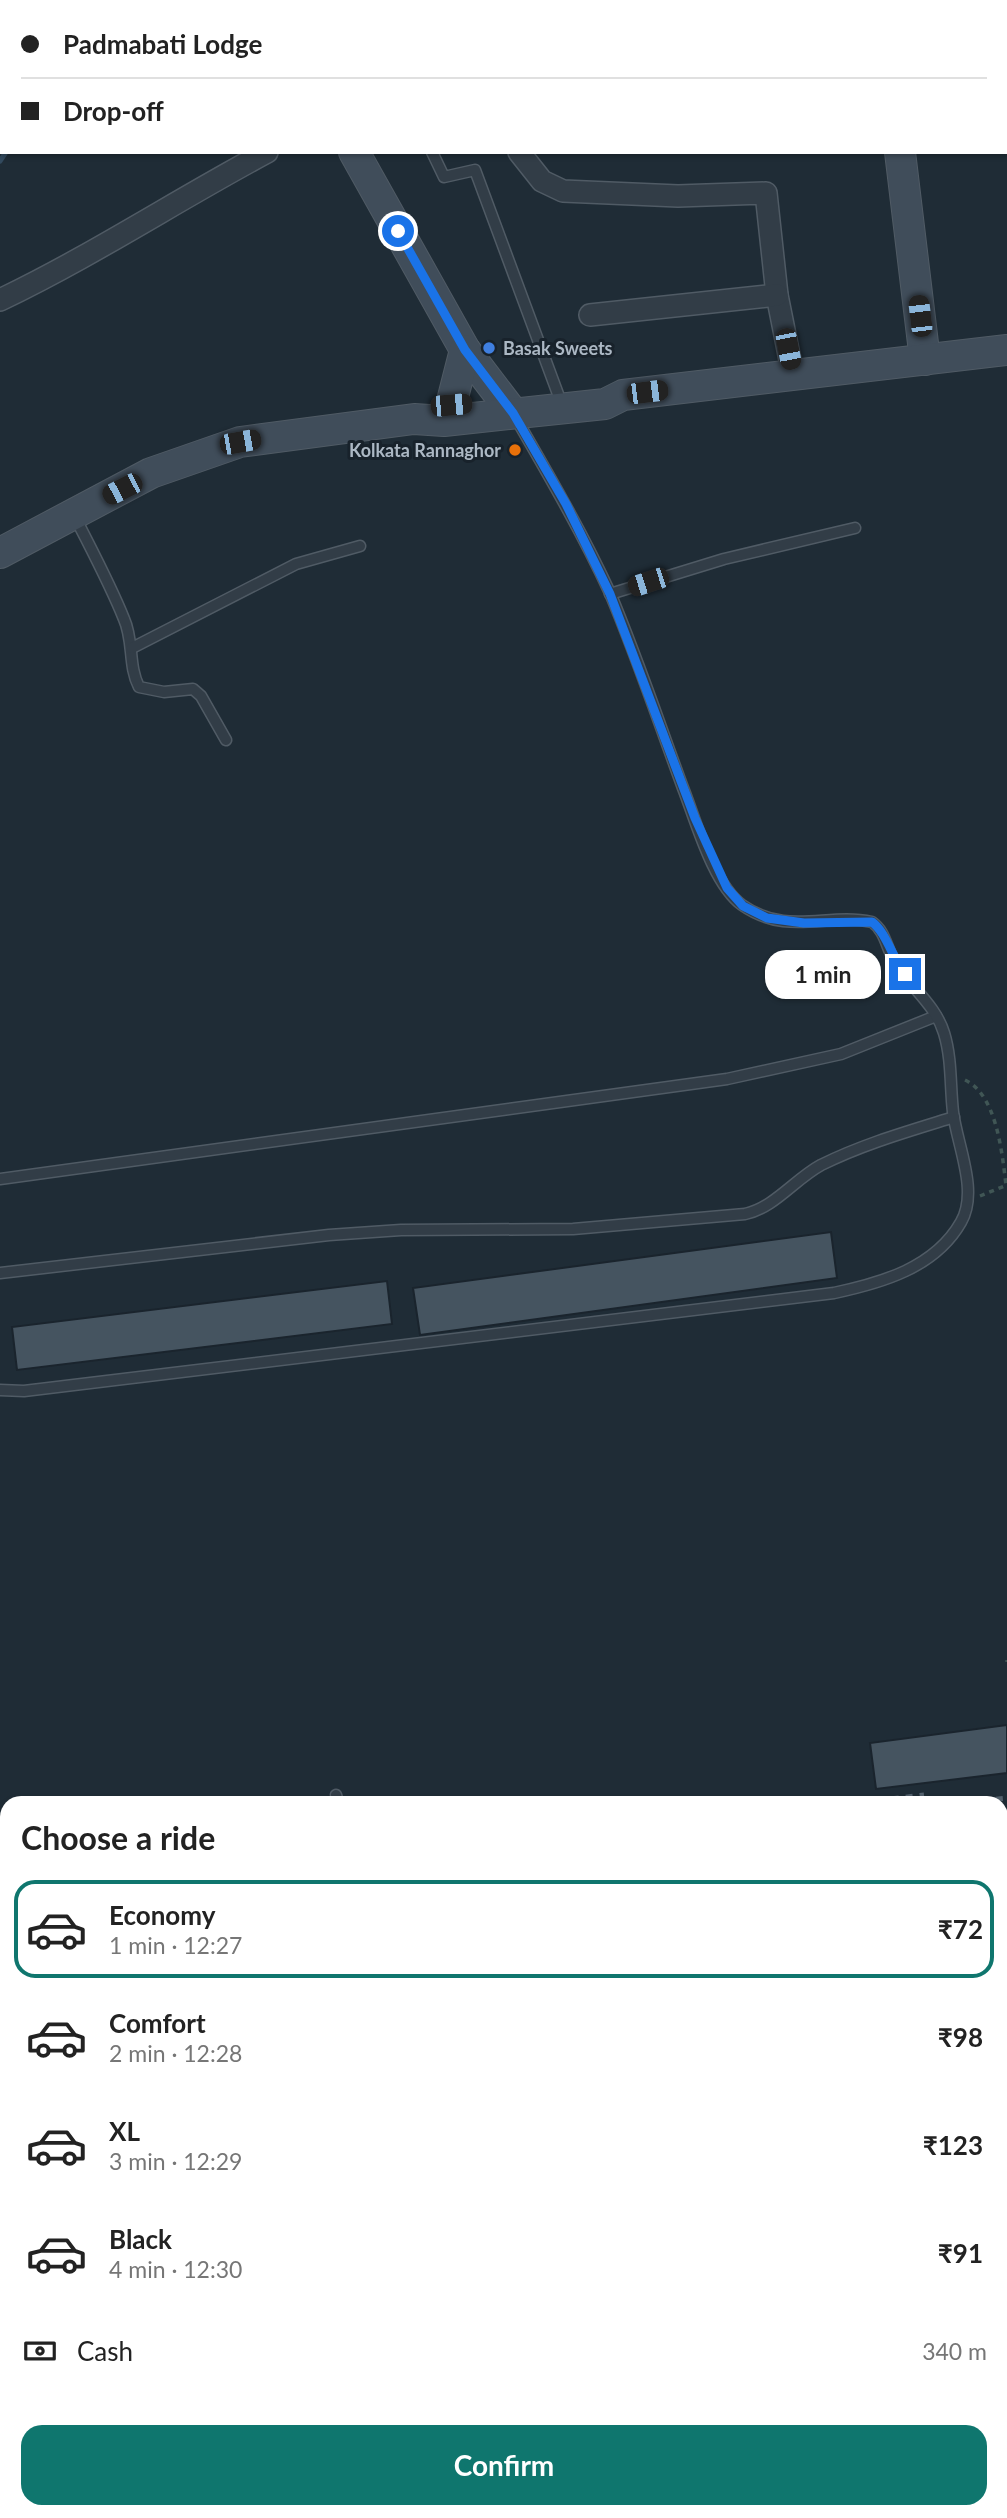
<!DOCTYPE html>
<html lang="en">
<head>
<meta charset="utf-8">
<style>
	body { margin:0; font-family:Lato,sans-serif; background:#f6f6f6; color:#222; height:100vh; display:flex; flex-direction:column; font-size:26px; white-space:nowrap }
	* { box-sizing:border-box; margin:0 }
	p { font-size:23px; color:#767676 }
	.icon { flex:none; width:38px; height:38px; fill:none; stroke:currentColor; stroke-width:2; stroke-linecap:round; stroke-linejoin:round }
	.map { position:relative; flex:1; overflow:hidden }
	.panel { position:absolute; left:0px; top:1796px; width:1008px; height:723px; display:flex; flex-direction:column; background:#fff; border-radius:21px 21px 0 0; box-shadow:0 2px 5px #0004 }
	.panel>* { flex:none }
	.banner { position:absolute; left:0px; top:0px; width:1008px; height:154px; box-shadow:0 2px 5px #0004; display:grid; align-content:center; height:154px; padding:0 21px; background:#fff }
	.end { position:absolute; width:32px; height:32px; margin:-16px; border:9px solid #1a73e8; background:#fff; box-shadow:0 0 0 4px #fff }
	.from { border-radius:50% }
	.bubble { position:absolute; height:49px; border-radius:21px; background:#fff; box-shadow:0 2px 5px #0004; font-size:23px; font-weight:700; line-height:49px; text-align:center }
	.car { position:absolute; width:21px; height:42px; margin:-21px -10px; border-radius:9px; box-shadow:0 0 5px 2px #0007; background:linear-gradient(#222 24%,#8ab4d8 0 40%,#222 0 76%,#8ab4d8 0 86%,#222 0) }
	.banner b { display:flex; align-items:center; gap:24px; height:66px; font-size:26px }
	.banner b+b { border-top:2px solid #e0e0e0 }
	.banner i { width:18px; height:18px; background:#222 }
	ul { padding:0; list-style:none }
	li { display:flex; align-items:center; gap:21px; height:98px; margin:0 14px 10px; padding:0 7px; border:4px solid transparent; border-radius:21px }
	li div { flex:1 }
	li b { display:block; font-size:26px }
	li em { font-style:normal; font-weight:700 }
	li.current { border-color:#0f766e }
	li>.icon { width:63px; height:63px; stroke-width:1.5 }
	h2 { padding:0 21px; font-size:32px; line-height:84px }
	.pay { display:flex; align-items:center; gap:18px; height:77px; padding:0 21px; font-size:26px }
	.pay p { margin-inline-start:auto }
	.primary-button { display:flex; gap:14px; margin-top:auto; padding:14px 21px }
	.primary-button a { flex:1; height:80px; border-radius:21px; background:#0f766e; color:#fff; font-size:28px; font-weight:700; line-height:80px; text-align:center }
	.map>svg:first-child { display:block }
</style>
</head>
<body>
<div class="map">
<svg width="1007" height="2518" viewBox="0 0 1007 2518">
	<rect width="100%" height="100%" fill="#1f2c36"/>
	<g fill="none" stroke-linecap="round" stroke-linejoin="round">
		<g stroke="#324a5e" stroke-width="5">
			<path d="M100 2V0"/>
			<path d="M0 161 6 152"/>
		</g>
	</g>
	<g fill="#455460" stroke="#1a242d" stroke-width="2">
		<path d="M831 1232 837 1278 420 1335 413 1288Z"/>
		<path d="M387 1281 392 1324 17 1370 12 1327Z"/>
		<path d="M1007 1725V1773L876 1789 870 1743Z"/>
	</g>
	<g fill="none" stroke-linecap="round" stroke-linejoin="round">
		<defs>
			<g id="lane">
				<path d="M432 152 444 177 475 170 558 394"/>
				<path d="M74 515C91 549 110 584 124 619 134 641 128 666 139 687L164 692 193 689 201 696 226 740"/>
				<path d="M610 594 724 559 855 528"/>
				<path d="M132 648 296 564 360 546"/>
				<path d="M0 1179 727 1079 841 1054 936 1016"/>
				<path d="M0 1273 329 1235 401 1230 573 1229 745 1214C774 1208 795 1179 821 1165 863 1144 909 1131 954 1117"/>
				<path d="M0 1390 24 1391 834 1293C881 1283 935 1268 961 1222 979 1191 957 1145 953 1112 950 1086 952 1059 944 1033 935 1003 907 985 893 958 886 946 885 931 872 922 827 912 788 937 742 905 713 884 696 821 683 788 659 723 637 657 610 593 582 532 548 474 514 415"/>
				<path d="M336 1795 338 1802"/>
				<path d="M0 1854 7 1855"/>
				<path d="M1001 2101H1007"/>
				<path d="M0 2266H7"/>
				<path d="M0 2429 7 2428"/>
				<path d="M203 2511 204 2518"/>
			</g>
			<g id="street">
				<path d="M445 0 446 2"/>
				<path d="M696 0 698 2"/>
				<path d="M519 152 542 181 563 191 678 196 766 193 777 295 793 375"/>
				<path d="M0 300C92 256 177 200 267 152"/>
				<path d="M590 315 777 295"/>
				<path d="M806 2511V2518"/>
			</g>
			<g id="secondary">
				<path d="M269 0 270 2"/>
				<path d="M893 2V0"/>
				<path d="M354 152 465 350 513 413"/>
				<path d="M900 152 925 360"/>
				<path d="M451 405 465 350"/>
				<path d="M0 553 151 473 240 442 414 419 444 421 605 404 623 395 1007 350"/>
				<path d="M1001 2480 1007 2479"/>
				<path d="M700 2518 748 2511"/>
			</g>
		</defs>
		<use href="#lane" stroke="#505b65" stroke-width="13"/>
		<use href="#street" stroke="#505b65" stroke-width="24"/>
		<use href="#secondary" stroke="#505b65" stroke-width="32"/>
		<g stroke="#405655" stroke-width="3.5" stroke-dasharray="5 5" stroke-linecap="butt">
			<path d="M965 1080C997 1095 1002 1153 1006 1185"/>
			<path d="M980 1196 1007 1185"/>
			<path d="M1007 1660V1662"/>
			<path d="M1001 1828 1007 1827"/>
			<path d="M1001 1877 1007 1876"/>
		</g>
		<use href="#lane" stroke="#323d47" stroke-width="10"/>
		<use href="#street" stroke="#323d47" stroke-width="21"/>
		<use href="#secondary" stroke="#404d5a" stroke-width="30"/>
		<g stroke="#54626e" stroke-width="5" stroke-dasharray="7 7" stroke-linecap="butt">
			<path d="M864 1802 924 1795"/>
			<path d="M968 1802 1007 1798"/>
			<path d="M1001 1812 1007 1811"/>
			<path d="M1001 1849 1007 1848"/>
			<path d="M1001 1860H1007"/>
			<path d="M1001 1899 1007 1898"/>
			<path d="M0 1929 7 1928"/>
			<path d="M0 1971H7"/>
			<path d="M0 1989H7"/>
			<path d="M0 2022H7"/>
		</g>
	</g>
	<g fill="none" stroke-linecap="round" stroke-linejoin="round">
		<path stroke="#1a73e8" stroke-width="9" d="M398 231 465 350 513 413 566 504 610 594 695 818 727 888 743 906 767 918 804 923 872 922C886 932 893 959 905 974"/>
	</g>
	<circle fill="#3f7fe0" stroke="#18222b" stroke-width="2.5" cx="489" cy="348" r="7"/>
	<circle fill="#e8710a" stroke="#18222b" stroke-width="2.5" cx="515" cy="450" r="7"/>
	<g text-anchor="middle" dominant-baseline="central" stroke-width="6" stroke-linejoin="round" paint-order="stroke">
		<g font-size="18" font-weight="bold" fill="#acb8c4" stroke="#18222b" text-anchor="start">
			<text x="503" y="348">Basak Sweets</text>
			<text x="501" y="450" text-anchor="end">Kolkata Rannaghor</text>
		</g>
	</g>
</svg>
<i class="end from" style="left:398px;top:231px"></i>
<i class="end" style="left:905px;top:974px"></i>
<div class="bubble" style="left:765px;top:950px;width:116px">1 min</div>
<i class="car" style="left:920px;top:316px;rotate:353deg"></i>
<i class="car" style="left:788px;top:349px;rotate:169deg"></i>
<i class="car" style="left:647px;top:392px;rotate:83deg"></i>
<i class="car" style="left:451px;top:405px;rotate:85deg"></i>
<i class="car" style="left:240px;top:442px;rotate:80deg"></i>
<i class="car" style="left:122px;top:489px;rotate:243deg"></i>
<i class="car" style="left:648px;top:582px;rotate:252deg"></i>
<div class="banner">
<b><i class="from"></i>Padmabati Lodge</b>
<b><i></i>Drop-off</b>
</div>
<section class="panel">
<h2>Choose a ride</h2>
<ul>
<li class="current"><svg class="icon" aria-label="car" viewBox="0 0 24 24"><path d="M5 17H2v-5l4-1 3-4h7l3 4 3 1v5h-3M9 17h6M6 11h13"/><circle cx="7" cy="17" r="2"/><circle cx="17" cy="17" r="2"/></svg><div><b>Economy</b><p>1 min · 12:27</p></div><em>₹72</em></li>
<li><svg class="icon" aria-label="car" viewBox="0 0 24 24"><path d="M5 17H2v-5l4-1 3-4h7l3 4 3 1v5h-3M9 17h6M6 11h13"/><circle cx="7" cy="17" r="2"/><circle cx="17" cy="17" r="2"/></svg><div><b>Comfort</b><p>2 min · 12:28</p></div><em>₹98</em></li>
<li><svg class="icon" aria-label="car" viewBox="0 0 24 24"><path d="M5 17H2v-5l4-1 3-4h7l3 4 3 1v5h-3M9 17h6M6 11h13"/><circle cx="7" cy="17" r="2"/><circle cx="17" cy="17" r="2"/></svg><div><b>XL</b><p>3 min · 12:29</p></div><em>₹123</em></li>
<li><svg class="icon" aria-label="car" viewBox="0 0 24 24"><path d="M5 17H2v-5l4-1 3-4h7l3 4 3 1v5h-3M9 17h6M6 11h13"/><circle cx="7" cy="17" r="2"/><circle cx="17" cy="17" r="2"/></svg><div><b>Black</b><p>4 min · 12:30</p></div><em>₹91</em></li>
</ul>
<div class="pay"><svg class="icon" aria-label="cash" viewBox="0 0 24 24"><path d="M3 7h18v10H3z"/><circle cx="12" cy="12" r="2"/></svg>Cash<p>340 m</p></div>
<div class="primary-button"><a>Confirm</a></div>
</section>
</div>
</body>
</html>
